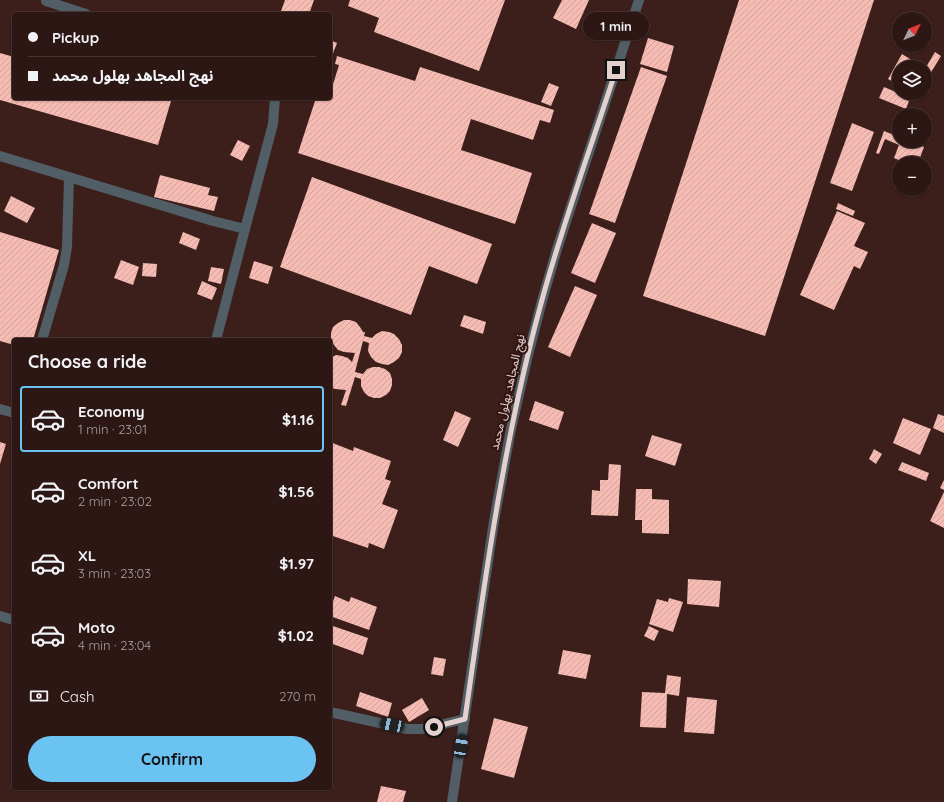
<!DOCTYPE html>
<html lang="en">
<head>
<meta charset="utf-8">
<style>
	body { margin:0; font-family:Quicksand,"Noto Sans Arabic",sans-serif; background:#392422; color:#f1f3f6; height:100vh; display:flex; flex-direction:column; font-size:15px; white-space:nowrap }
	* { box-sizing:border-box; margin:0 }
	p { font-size:13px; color:#a79fa0 }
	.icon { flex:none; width:22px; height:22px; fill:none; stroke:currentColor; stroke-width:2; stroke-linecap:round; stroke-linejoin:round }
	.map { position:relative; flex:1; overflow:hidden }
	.details { position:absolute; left:12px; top:338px; width:320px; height:452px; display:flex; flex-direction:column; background:#2d1714; border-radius:4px; box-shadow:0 1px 3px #0004,0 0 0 1px #483634 }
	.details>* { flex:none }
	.top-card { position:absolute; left:12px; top:12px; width:320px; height:88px; border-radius:4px; box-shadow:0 1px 3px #0004,0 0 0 1px #483634; display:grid; align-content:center; height:88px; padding:0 16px; background:#2d1714 }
	.needle { width:26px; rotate:47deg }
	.controls { position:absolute; left:892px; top:12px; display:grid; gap:8px }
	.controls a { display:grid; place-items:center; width:40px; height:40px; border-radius:50%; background:#2d1714; box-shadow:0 1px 3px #0004,0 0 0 1px #483634; font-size:20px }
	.end { position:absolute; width:18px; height:18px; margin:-9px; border:5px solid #e4d0cd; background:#111; box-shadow:0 0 0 2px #111 }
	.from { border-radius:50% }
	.bubble { position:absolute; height:28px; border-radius:14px; background:#2d1714; box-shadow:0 1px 3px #0004,0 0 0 1px #483634; font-size:13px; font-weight:700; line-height:28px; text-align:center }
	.car { position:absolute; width:12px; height:24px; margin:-12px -6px; border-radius:5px; box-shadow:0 0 3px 1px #0007; background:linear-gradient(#222 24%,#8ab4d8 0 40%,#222 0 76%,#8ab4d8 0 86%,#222 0) }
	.top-card b { display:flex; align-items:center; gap:14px; height:38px; font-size:15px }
	.top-card b+b { border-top:1px solid #483634 }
	.top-card i { width:10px; height:10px; background:#f1f3f6 }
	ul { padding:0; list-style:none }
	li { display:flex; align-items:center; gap:12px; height:66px; margin:0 8px 6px; padding:0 8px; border:2px solid transparent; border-radius:4px }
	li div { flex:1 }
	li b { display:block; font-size:15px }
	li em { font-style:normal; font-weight:700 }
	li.selected { border-color:#6bc3f2 }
	li>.icon { width:36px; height:36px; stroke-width:1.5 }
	h2 { padding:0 16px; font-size:18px; line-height:48px }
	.pay { display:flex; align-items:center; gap:10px; height:44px; padding:0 16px; font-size:15px }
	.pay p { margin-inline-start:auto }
	.action { display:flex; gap:8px; margin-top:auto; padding:8px 16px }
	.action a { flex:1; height:46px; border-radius:24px; background:#6bc3f2; color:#111; font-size:16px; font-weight:700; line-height:46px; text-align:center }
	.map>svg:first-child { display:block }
</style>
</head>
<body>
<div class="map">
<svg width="944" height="802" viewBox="0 0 944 802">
	<defs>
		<pattern id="building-hatch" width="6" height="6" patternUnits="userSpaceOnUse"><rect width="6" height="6" fill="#f6bbb3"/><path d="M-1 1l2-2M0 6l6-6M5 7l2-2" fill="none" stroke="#d2a29c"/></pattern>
	</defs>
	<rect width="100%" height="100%" fill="#3c1f1b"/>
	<g fill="url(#building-hatch)">
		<path d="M285 0H314L309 14H280Z"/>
		<path d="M350 0H505L479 71 374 32 379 18 348 6Z"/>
		<path d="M562 0H589L576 29 553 18Z"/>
		<path d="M739 0H874L765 336 643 296Z"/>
		<path d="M648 38 674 46 667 72 640 64Z"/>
		<path d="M330 40 337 43 330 61Z"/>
		<path d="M935 52 941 56 930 74 925 71V69Z"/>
		<path d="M0 53 14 57V98H161L171 101 158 145 0 100Z"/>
		<path d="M902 54 921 66V67H899V85L888 79Z"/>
		<path d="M337 56 415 81 420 67 554 110 550 123 540 120 533 140 471 119 461 150 532 173 515 224 298 153 316 98H330V94L339 65 335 64Z"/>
		<path d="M641 67 667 76 615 223 589 214Z"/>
		<path d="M925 76 932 79 927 90 925 89Z"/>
		<path d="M549 83 559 87 551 106 541 102Z"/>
		<path d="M884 87 910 98 906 109 879 98Z"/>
		<path d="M852 123 874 132 852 191 830 183Z"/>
		<path d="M884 131 899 137V141H909L924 147 918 163H906L894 158 899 145 885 139 879 154 876 153Z"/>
		<path d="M238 140 250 146 242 161 230 155Z"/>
		<path d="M160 175 210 188 208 195 218 197 214 211 154 197Z"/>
		<path d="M312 177 492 244 477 284 429 266 411 315 280 267Z"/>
		<path d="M11 196 35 208 27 223 4 211Z"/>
		<path d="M838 203 855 211 853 216 836 209Z"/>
		<path d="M837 211 865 223 854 246 868 252 860 269 854 266 834 310 800 295Z"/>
		<path d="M592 223 616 233 595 283 571 273Z"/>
		<path d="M0 232 59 250 33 340H14V345L0 341Z"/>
		<path d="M183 232 200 239 196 250 179 243Z"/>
		<path d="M121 260 139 267 133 285 114 278Z"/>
		<path d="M254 261 273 267 268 284 249 278Z"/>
		<path d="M143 263 157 264 156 277 142 276Z"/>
		<path d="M211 267 224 269 221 284 208 281Z"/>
		<path d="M202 281 217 288 212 300 197 294Z"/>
		<path d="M575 286 597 295 570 357 548 347Z"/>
		<path d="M464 315 486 322 483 334 460 326Z"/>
		<path d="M344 320H350L356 322 360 327 363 332H365L364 336 372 338 376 334 382 331 389 332 394 334 399 339 402 345V352L399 358 394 362 388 365 382 364 376 362 371 357 368 351 369 343 363 341 355 372 363 374 367 369 373 367H379L385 369 390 373 392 379V385L390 391 386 395 380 398H374L368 396 364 392 361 386V379L355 377 346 406 341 405 346 390 335 389 330 387V358L336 355 342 356 348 358 352 362 355 353 344 352 338 350 334 345 331 339V333L333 327 338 323Z"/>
		<path d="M535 401 564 412 558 430 529 420Z"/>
		<path d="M455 411 471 418 458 447 443 440Z"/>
		<path d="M938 414 944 416V433L933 428Z"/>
		<path d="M903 418 931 429 920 455 893 443Z"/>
		<path d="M652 435 682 444 675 466 645 456Z"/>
		<path d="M0 442 6 444 0 464Z"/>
		<path d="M330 442 353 451 354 447 391 461 385 479 391 481 382 504 398 510 384 549 369 543 368 548 330 535Z"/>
		<path d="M874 449 882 454 876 464 869 459Z"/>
		<path d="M902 462 929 473 926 481 898 470Z"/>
		<path d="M609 464 621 465 618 516 591 515 592 490 600 491V480H608Z"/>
		<path d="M944 480V490L940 488Z"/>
		<path d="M636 489H652V499L669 500V534L642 533V520H635Z"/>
		<path d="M944 492V528L930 521Z"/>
		<path d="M688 579 721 581 719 607 687 604Z"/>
		<path d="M335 596 349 602 351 597 377 607 369 630 330 616V610Z"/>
		<path d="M669 598 683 602 673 632 649 624 657 599 668 602Z"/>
		<path d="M330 625 368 638 363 655 330 643Z"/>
		<path d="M649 626 659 631 654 641 644 636Z"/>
		<path d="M563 650 591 655 586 679 558 674Z"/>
		<path d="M434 657 446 659 443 676 431 674Z"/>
		<path d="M667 675 681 677 679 696 667 694 666 728 640 727 642 692 665 693Z"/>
		<path d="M360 692 392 703 388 717 356 706Z"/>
		<path d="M687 697 717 700 714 734 684 732Z"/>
		<path d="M422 698 429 710 409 722 402 710Z"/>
		<path d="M494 718 528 727 514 778 481 769Z"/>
		<path d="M381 786 406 791 403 802H377Z"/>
	</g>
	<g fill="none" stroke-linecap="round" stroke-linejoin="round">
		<g stroke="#515e66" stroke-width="10">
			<path d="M46 1 86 14"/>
			<path d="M0 156 213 221 245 229 216 340"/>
			<path d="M245 229 273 124 275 98"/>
			<path d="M42 340 64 265 67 247 69 177"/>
			<path d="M0 409 14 413"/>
			<path d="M0 616 14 620"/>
			<path d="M330 712 407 729H422L465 719"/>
			<path d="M452 802 494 521 510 434 528 355 542 301 557 249 639 0"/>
		</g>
	</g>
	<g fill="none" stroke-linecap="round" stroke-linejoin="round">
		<path stroke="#e4d0cd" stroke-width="5" d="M434 727 465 719C485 578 504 437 542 300 563 223 591 147 616 70"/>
	</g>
	<g text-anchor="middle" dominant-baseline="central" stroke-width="4" stroke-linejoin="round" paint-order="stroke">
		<g font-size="12" fill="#e4d0cd" stroke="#311512">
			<text transform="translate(507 392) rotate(-77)">نهج المجاهد بهلول محمد</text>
		</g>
	</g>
</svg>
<div class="controls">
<a><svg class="needle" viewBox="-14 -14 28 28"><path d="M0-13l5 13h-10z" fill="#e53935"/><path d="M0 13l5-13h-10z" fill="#a79fa0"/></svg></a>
<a><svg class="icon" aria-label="layers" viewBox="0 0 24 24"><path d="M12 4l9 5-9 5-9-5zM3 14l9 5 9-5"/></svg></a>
<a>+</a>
<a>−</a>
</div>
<i class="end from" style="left:434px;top:727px"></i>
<i class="end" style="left:616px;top:70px"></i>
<div class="bubble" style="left:583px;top:12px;width:66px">1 min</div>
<i class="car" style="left:392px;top:725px;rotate:282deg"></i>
<i class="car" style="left:461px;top:746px;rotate:9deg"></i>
<div class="top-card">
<b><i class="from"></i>Pickup</b>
<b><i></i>نهج المجاهد بهلول محمد</b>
</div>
<section class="details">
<h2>Choose a ride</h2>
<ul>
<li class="selected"><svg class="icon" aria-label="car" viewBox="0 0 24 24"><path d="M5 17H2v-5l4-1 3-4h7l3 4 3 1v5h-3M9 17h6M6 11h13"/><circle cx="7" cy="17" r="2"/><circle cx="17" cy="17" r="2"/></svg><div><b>Economy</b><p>1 min · 23:01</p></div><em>$1.16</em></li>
<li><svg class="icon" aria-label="car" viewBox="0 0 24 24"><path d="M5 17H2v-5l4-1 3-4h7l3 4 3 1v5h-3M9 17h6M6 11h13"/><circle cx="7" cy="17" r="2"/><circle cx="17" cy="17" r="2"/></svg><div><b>Comfort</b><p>2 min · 23:02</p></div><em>$1.56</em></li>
<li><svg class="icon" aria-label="car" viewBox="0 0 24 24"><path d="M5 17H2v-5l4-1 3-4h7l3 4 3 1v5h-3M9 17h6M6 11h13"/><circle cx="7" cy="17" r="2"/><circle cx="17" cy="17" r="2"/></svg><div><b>XL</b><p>3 min · 23:03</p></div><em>$1.97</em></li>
<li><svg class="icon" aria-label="car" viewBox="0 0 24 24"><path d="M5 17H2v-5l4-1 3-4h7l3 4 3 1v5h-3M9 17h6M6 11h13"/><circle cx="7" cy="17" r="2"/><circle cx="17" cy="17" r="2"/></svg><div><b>Moto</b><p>4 min · 23:04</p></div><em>$1.02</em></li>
</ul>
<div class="pay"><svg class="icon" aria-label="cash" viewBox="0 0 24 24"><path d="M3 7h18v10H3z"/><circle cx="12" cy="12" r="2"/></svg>Cash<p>270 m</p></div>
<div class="action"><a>Confirm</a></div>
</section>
</div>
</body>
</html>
